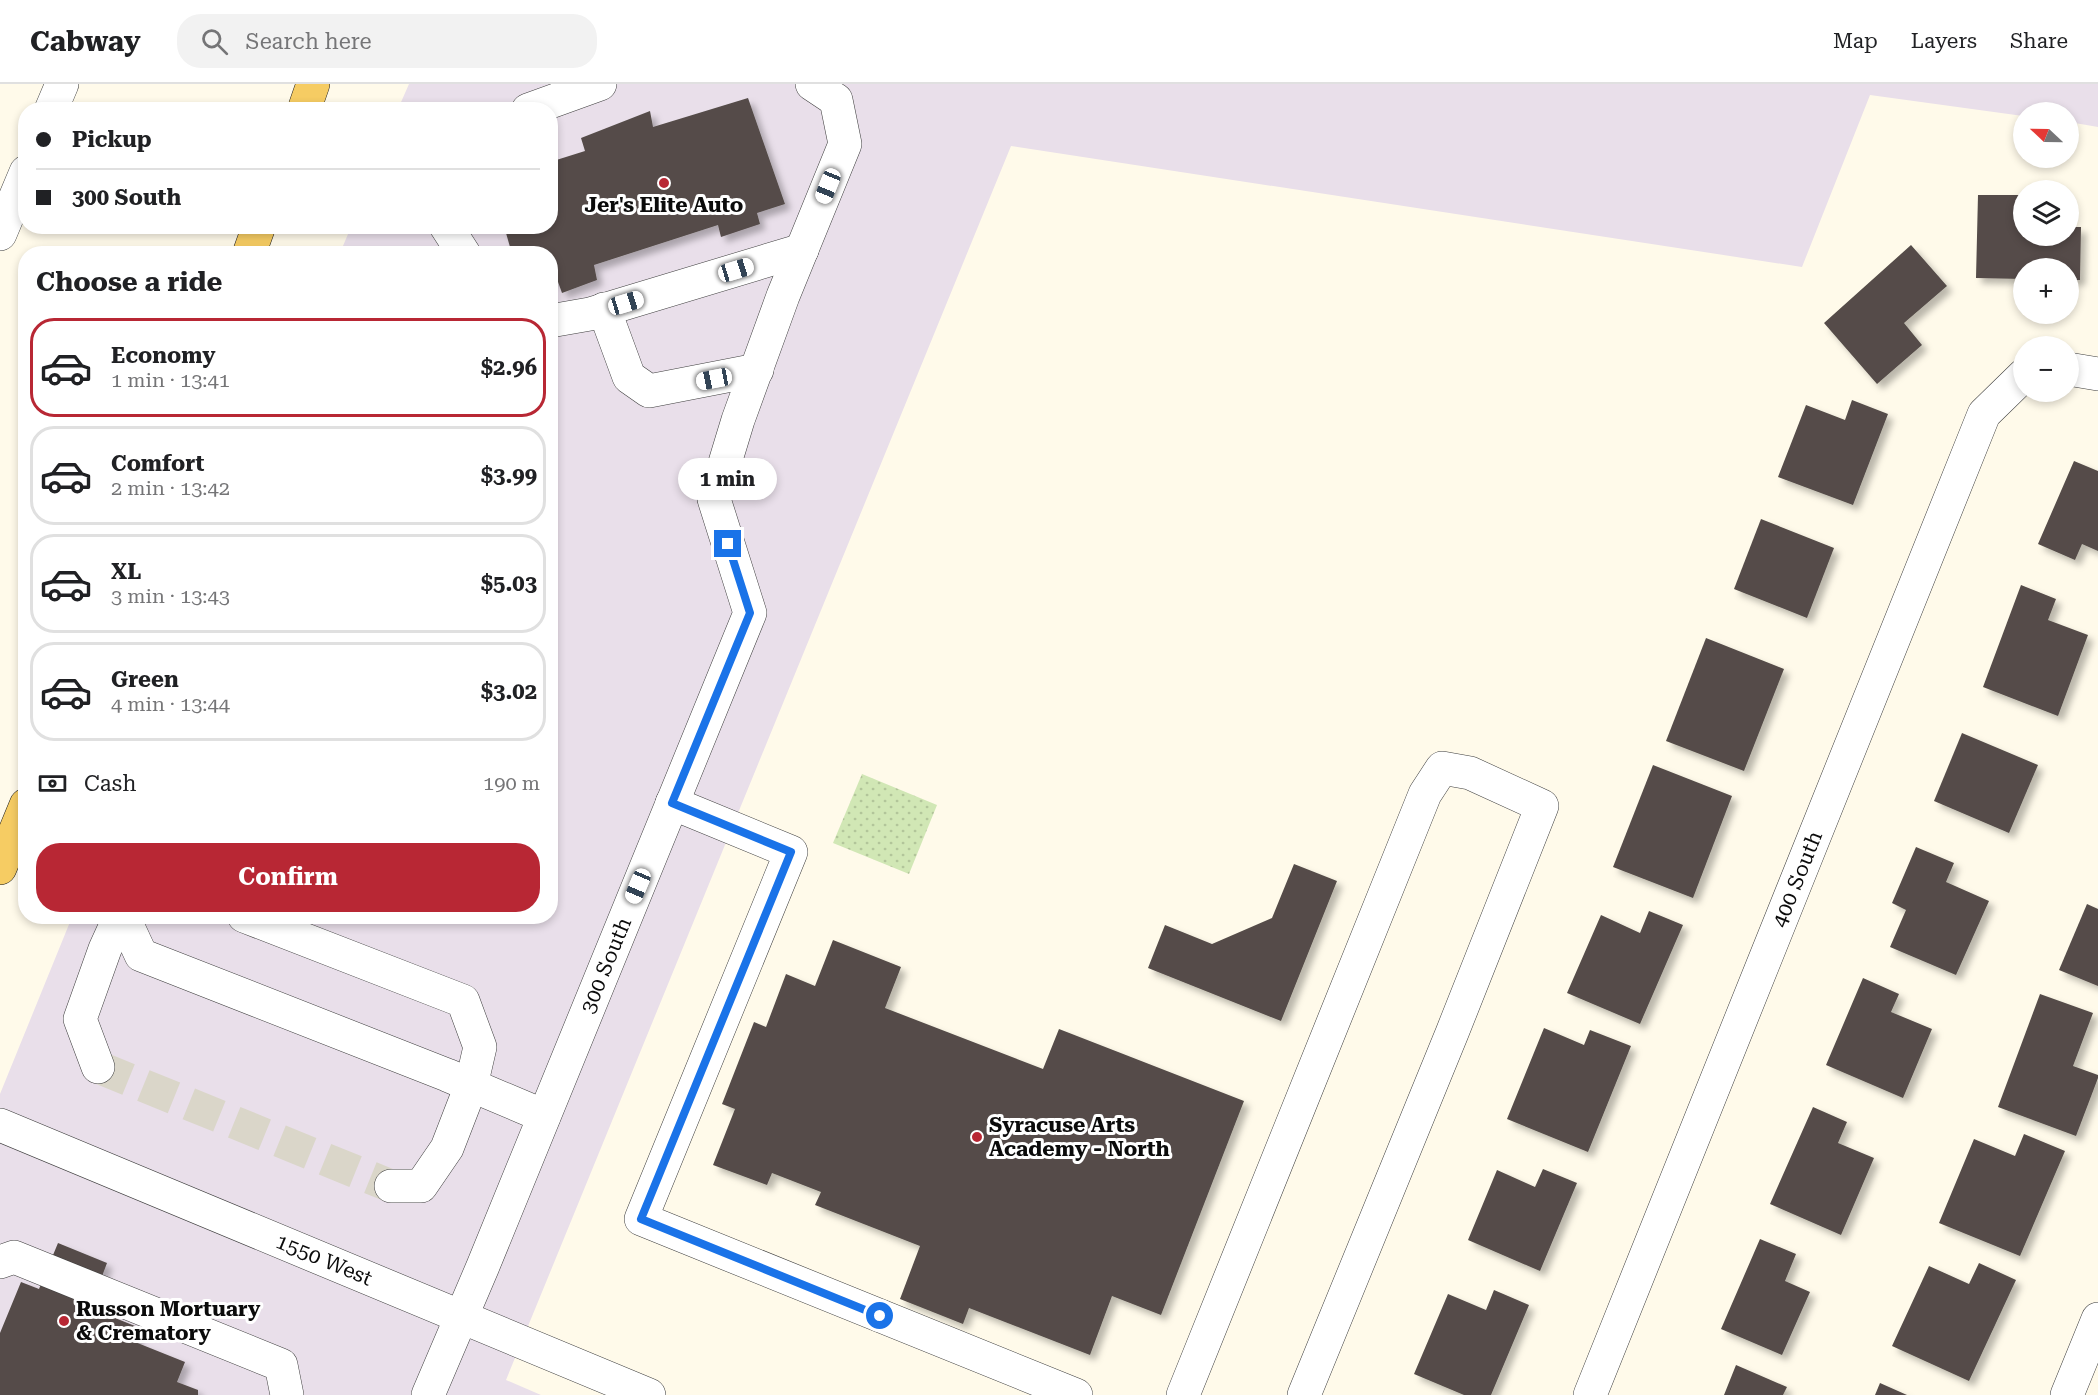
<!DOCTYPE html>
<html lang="en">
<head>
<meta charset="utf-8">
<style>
	body { margin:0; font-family:"Roboto Serif",serif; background:#f2f2f2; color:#202124; height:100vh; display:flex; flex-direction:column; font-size:22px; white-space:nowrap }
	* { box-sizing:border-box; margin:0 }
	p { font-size:20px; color:#757577 }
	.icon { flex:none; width:33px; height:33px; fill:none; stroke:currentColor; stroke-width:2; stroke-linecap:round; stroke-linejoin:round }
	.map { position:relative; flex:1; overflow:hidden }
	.drawer { position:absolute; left:18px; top:162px; width:540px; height:678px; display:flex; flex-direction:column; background:#fff; border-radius:24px; box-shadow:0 3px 9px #0003 }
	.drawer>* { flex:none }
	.top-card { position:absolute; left:18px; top:18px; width:540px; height:132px; border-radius:24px; box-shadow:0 3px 9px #0003; display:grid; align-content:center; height:132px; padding:0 18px; background:#fff }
	.needle { width:39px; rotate:292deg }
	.controls { position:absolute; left:2013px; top:18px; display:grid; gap:12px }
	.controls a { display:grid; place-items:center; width:66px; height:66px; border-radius:50%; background:#fff; box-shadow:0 3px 9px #0003; font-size:30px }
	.end { position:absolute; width:27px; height:27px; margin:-14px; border:8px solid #1a73e8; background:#fff; box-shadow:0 0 0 3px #fff }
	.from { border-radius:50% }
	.bubble { position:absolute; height:42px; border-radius:21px; background:#fff; box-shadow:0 3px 9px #0003; font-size:20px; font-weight:700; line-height:42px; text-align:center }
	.car { position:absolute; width:18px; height:36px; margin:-18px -9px; border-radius:8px; box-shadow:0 0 4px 2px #0007; background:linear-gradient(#fff 24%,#345 0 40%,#fff 0 76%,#345 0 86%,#fff 0) }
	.top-card b { display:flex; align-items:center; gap:21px; height:57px; font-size:22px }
	.top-card b+b { border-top:2px solid #e0e0e0 }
	.top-card i { width:15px; height:15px; background:#202124 }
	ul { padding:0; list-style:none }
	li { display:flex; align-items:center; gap:18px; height:99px; margin:0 12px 9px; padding:0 6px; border:3px solid #e0e0e0; border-radius:24px }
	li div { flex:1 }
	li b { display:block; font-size:22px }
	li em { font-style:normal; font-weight:700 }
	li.current { border-color:#b82734 }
	li>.icon { width:54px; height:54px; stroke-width:1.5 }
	h2 { padding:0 18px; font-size:27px; line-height:72px }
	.pay { display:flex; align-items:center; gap:15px; height:66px; padding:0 18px; font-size:22px }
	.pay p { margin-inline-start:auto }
	.cta { display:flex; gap:12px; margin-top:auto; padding:12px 18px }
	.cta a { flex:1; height:69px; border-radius:24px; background:#b82734; color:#fff; font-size:24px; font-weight:700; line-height:69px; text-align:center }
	header { display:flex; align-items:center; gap:36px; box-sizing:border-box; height:84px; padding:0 30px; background:#fff; border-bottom:2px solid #e0e0e0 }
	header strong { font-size:28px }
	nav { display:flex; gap:33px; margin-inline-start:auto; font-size:21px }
	.search { width:420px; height:54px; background:#f2f2f2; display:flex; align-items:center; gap:15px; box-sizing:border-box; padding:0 21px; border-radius:24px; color:#757577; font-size:22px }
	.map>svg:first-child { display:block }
</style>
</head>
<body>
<header>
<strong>Cabway</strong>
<div class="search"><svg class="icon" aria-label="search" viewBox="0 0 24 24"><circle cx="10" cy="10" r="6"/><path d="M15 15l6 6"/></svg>Search here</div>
<nav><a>Map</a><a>Layers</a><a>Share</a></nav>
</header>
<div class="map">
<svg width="2098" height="1311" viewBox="0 0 2098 1311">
	<defs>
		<pattern id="park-dots" width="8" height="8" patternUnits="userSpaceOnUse" patternTransform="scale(1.5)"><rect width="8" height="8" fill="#d1e7b5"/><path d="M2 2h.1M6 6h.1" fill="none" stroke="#b2c59a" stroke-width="1.8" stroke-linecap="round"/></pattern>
		<filter id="shadow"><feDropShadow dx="5.5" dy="5.5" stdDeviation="3" flood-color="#0004"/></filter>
	</defs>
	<rect width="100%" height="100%" fill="#fffaea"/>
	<path fill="#e9dfea" d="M409 0H2098V43L2069 38 2068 28H2024L2023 32 1870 11 1802 183 1011 62 506 1296 541 1311H0V1010L72 833 550 832V170L340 169 351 143 550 142V26L398 25Z"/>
	<path fill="url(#park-dots)" d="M862 690 937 721 909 790 833 759Z"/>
	<g fill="#544c48" filter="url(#shadow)">
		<path d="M748 14 785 120 757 129 760 140 721 153 718 141 594 181 597 196 562 209 557 195 550 196V170H512L504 142H550V78L585 67 581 54 650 27 653 43Z"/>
		<path d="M1978 111H2024V152H2068V143H2081L2080 196H2068V184H2024V195L1976 194Z"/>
		<path d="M1911 161 1947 202 1904 239 1922 261 1877 300 1824 239Z"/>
		<path d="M1852 316 1888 330 1853 421 1778 393 1806 321 1845 336Z"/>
		<path d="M2074 377 2098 387V467L2082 460 2075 476 2038 460Z"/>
		<path d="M1761 435 1834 464 1807 534 1734 505Z"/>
		<path d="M2021 501 2056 515 2048 536 2088 551 2058 632 1983 603Z"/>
		<path d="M1706 554 1784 585 1744 687 1666 657Z"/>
		<path d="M1962 649 2038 681 2009 749 1934 717Z"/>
		<path d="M1653 681 1732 712 1693 814 1613 783Z"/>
		<path d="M1916 763 1954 779 1946 798 1989 817 1956 891 1890 863 1906 826 1892 819Z"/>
		<path d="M1294 780 1337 797 1281 937 1148 884 1165 841 1212 860 1272 834Z"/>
		<path d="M2087 820 2098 825V902L2059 886Z"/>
		<path d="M1649 827 1683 841 1640 940 1567 909 1601 831 1640 849Z"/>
		<path d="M833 856 901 883 885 924 1043 985 1059 945 1244 1017 1161 1231 1112 1212 1090 1271 969 1224 963 1240 900 1215 920 1162 815 1121 821 1108 772 1089 767 1101 713 1081 735 1025 722 1020 754 938 766 943 786 890 815 902Z"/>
		<path d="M1863 894 1899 910 1891 928 1932 945 1903 1014 1826 981Z"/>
		<path d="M2040 910 2093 929 2073 982 2098 991V994L2076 1052 1998 1023Z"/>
		<path d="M1544 944 1584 961 1590 946 1631 962 1588 1068 1507 1035Z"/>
		<path d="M1813 1023 1847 1038 1838 1059 1874 1074 1841 1151 1770 1120Z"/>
		<path d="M2024 1050 2065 1067 2020 1172 1939 1139 1974 1055 2015 1072Z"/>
		<path d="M1543 1085 1577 1099 1540 1187 1468 1156 1497 1086 1535 1103Z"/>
		<path d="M1760 1155 1796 1170 1785 1197 1810 1208 1782 1271 1721 1245Z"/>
		<path d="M58 1159 107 1179 90 1224 140 1244 135 1258 185 1278 177 1298 198 1306V1311H0V1249L21 1198 39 1205Z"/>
		<path d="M1979 1179 2016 1196 1969 1297 1892 1262 1929 1182 1969 1200Z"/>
		<path d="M1494 1206 1529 1221 1491 1311H1464L1414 1290 1448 1210 1486 1226Z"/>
		<path d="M1736 1281 1787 1303 1783 1311H1724Z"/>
		<path d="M1880 1299 1907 1311H1875Z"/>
	</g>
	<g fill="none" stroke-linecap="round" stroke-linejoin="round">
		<path stroke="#dad6c9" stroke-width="33" stroke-dasharray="33 16" stroke-linecap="butt" d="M98 983 391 1102"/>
		<defs>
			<g id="minor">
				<path d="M51 26 62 0"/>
				<path d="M528 26 600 0"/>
				<path d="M446 142 464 170"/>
				<path d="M0 150 26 88"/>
				<path d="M604 225 629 293 649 307 757 286"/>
				<path d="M550 237 590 230 802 166"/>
				<path d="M2068 285 2098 290"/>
				<path d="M672 719 791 768 641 1135 1076 1311"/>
				<path d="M123 832 141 871 447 991 544 1032"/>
				<path d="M244 832 463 917 480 963 471 1002 447 1064 421 1102H391"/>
				<path d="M98 983 80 935 105 865 120 832"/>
				<path id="s1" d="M0 1041 649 1311"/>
				<path d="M0 1178 14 1173 281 1281 287 1311"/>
				<path id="s2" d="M428 1311 483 1182 750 529 714 415 738 336 783 212 845 60 836 16 812 0"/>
				<path d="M1183 1311 1425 710 1442 684 1470 689 1542 722 1452 949 1304 1311"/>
				<path id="s3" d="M1590 1311 1984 330 2024 291"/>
				<path d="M2067 1311 2098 1235"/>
			</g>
			<g id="major">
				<path d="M304 26 313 0"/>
				<path d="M249 170 259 142"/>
				<path d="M0 784 26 721"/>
			</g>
		</defs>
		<use href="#minor" stroke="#3e3e3e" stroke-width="34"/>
		<use href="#major" stroke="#1c1c1c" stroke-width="34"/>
		<use href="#minor" stroke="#fff" stroke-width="33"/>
		<use href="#major" stroke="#f6cc63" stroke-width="33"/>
	</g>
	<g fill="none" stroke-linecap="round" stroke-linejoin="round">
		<path stroke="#1a73e8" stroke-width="8" d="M728 460 750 529 672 719 791 768 641 1135 880 1232"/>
	</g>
	<g fill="#b82734" stroke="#fff" stroke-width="2">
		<circle cx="664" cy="99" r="6"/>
		<circle cx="977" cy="1053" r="6"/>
		<circle cx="64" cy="1237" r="6"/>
	</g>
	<g text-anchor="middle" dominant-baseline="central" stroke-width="6" stroke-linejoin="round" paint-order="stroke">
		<g font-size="21" font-weight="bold" fill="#0b0b0b" stroke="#fff" text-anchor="start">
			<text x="664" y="121" text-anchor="middle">Jer's Elite Auto</text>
			<text x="989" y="1041">Syracuse Arts<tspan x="989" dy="24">Academy - North</tspan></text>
			<text x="76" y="1225">Russon Mortuary<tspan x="76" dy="24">&amp; Crematory</tspan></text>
		</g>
		<g font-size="21" fill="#0b0b0b" stroke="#fff">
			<text stroke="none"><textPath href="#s3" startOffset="556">400 South</textPath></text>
			<text stroke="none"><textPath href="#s2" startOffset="465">300 South</textPath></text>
			<text stroke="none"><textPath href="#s1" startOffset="351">1550 West</textPath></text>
		</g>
	</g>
</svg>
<div class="controls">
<a><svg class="needle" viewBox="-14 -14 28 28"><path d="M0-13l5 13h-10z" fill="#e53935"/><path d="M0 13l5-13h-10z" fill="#757577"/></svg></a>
<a><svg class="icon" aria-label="layers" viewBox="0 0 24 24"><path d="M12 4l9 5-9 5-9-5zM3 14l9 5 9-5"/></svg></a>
<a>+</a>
<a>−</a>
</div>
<i class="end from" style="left:880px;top:1232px"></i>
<i class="end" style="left:728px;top:460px"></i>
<div class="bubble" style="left:678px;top:374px;width:99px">1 min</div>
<i class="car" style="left:828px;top:102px;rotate:202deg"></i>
<i class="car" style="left:736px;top:186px;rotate:73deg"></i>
<i class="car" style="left:626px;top:219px;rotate:73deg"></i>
<i class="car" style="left:714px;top:295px;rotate:259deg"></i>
<i class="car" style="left:638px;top:802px;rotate:203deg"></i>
<div class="top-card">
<b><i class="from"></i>Pickup</b>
<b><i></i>300 South</b>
</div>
<section class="drawer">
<h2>Choose a ride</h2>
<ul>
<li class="current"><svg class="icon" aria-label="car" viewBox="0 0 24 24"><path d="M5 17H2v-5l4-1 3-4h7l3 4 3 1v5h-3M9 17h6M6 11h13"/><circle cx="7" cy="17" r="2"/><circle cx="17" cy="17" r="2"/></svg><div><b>Economy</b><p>1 min · 13:41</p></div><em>$2.96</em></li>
<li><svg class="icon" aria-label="car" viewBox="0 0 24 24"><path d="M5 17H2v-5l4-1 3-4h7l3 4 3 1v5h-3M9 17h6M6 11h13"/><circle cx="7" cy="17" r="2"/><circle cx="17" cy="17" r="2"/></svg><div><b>Comfort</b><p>2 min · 13:42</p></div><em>$3.99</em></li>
<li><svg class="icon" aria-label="car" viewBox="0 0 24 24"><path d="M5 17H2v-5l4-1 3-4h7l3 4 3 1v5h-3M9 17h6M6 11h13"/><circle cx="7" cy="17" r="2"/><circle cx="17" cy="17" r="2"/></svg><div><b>XL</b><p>3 min · 13:43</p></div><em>$5.03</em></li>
<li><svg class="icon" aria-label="car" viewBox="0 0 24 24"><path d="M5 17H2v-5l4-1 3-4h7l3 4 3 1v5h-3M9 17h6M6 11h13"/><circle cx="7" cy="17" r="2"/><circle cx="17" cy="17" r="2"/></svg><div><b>Green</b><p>4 min · 13:44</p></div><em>$3.02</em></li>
</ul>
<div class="pay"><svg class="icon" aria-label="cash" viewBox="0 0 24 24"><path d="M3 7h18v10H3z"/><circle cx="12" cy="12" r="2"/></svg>Cash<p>190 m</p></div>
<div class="cta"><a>Confirm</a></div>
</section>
</div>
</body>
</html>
